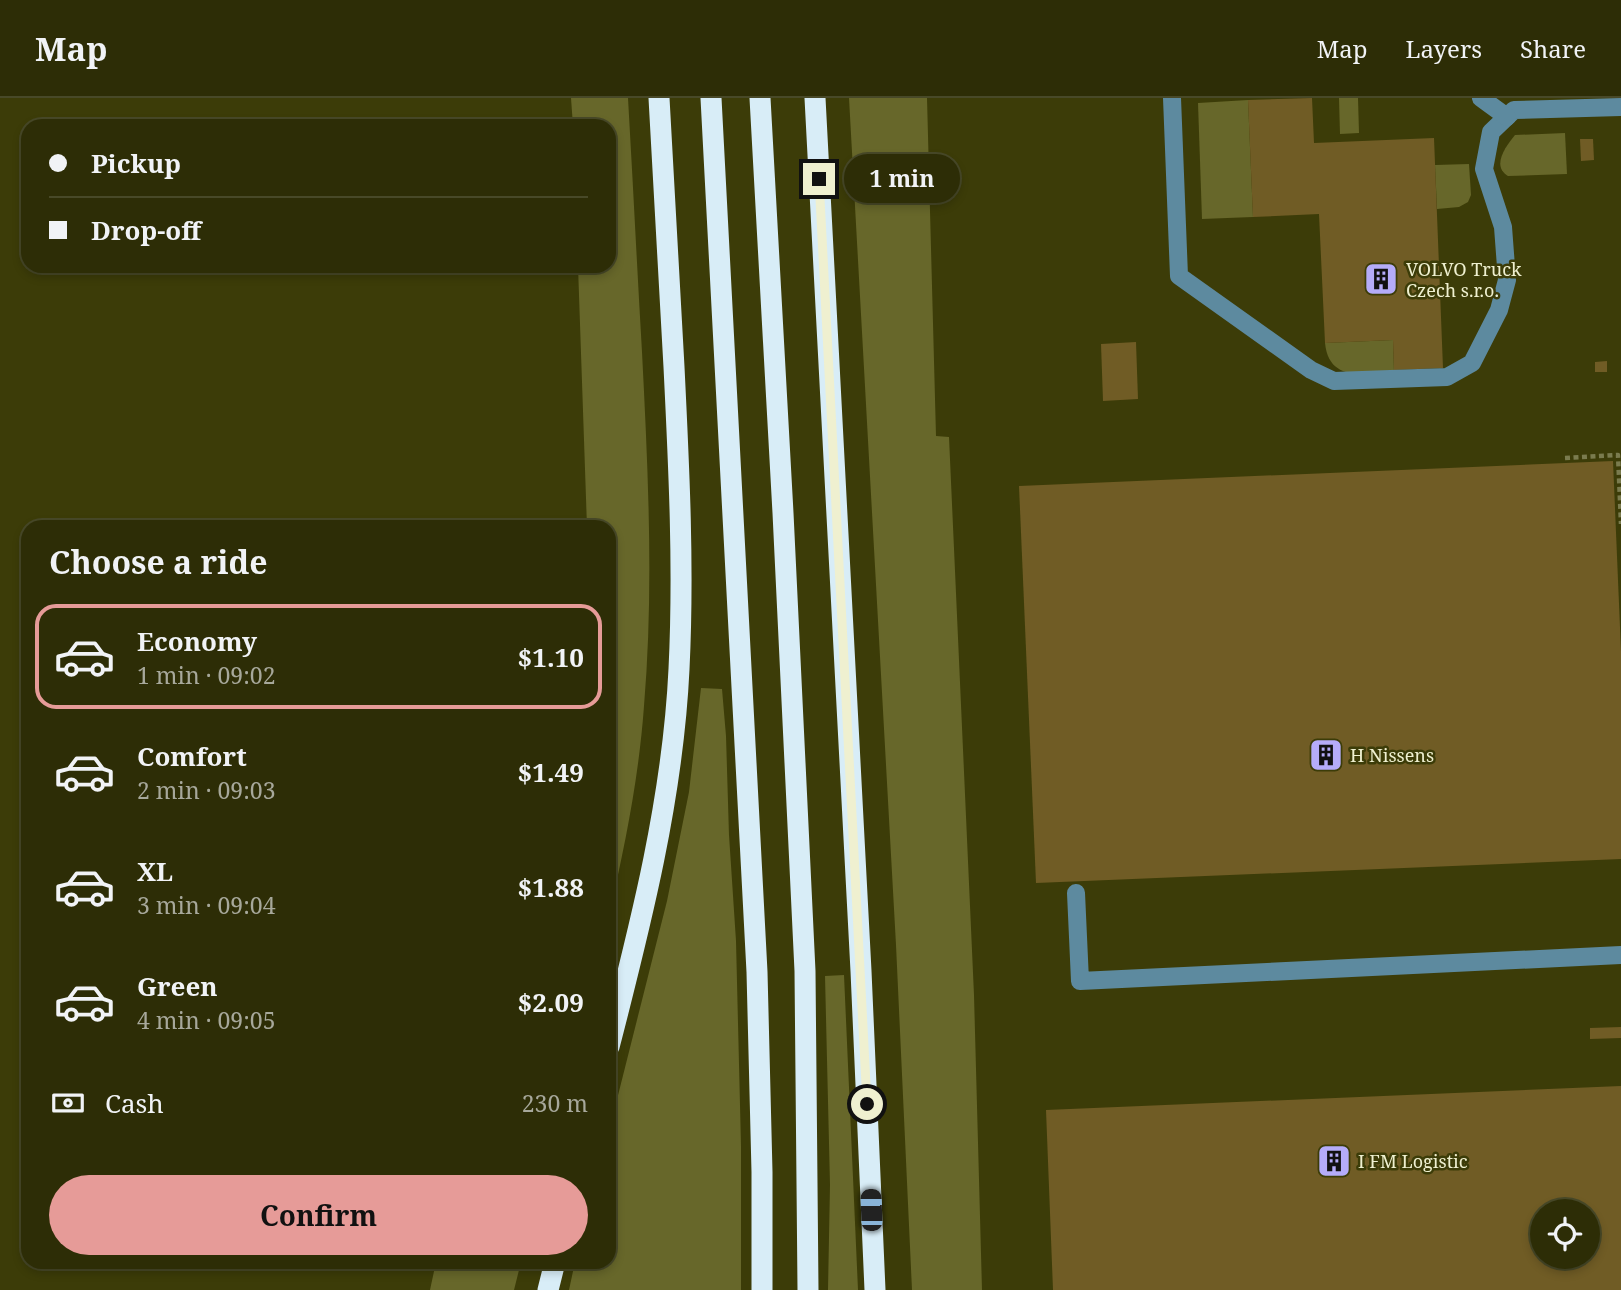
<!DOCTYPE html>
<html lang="en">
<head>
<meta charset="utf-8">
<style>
	body { margin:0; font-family:"Noto Serif",serif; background:#353510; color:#f1f3f6; height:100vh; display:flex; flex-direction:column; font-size:26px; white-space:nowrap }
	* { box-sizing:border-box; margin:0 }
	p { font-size:23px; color:#a7a89b }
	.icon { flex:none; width:38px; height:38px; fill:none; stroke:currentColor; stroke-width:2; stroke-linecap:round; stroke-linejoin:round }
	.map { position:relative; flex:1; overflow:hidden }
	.details { position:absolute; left:21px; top:422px; width:595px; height:749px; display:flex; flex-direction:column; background:#2d2d06; border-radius:21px; box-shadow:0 4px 10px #0003,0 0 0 2px #484928 }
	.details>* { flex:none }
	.top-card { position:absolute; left:21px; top:21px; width:595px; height:154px; border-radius:21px; box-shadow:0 4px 10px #0003,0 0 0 2px #484928; display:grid; align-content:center; height:154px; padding:0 28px; background:#2d2d06 }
	.buttons { position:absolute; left:1530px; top:1101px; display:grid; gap:14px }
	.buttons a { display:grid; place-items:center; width:70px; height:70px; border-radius:50%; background:#2d2d06; box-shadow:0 4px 10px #0003,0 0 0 2px #484928; font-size:35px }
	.end { position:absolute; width:32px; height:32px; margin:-16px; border:9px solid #eff0d0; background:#111; box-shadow:0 0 0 4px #111 }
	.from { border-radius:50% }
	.bubble { position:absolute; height:49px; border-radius:24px; background:#2d2d06; box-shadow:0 4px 10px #0003,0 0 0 2px #484928; font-size:23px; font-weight:700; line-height:49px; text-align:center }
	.car { position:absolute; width:21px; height:42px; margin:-21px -10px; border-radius:9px; box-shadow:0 0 5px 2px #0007; background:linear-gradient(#222 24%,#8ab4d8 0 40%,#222 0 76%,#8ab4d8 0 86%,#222 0) }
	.top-card b { display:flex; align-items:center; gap:24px; height:66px; font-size:26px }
	.top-card b+b { border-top:2px solid #484928 }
	.top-card i { width:18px; height:18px; background:#f1f3f6 }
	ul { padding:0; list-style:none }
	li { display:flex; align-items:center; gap:21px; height:105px; margin:0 14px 10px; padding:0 14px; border:4px solid transparent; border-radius:21px }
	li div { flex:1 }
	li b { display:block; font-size:26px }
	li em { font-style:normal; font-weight:700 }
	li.selected { border-color:#e69b98 }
	li>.icon { width:63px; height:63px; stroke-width:1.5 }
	h2 { padding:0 28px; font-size:32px; line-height:84px }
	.pay { display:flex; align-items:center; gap:18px; height:77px; padding:0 28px; font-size:26px }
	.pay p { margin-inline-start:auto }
	.action { display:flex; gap:14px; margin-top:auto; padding:14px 28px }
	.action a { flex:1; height:80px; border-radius:42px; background:#e69b98; color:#111; font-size:28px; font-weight:700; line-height:80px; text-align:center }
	header { display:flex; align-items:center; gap:42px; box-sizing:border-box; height:98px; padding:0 35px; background:#2d2d06; border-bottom:2px solid #484928 }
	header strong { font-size:33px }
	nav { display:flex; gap:38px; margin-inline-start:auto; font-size:24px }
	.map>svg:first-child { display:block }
</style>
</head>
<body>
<header>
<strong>Map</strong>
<nav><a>Map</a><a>Layers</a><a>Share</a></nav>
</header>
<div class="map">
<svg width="1621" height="1192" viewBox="0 0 1621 1192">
	<rect width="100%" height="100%" fill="#3c3c08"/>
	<g fill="#67672a">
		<path d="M571 0H628C633 85 637 169 642 254 648 372 654 490 644 608 639 678 625 748 609 817V429H587L578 168H609V28H573Z"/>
		<path d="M849 0H927L936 338 949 339 974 897 982 1192H912L896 847Z"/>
		<path d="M1339 0H1358L1359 35 1340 36Z"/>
		<path d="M1248 2 1253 119 1202 121 1198 5Z"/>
		<path d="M1565 35 1567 76 1508 78C1491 68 1506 48 1515 37Z"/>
		<path d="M1469 66 1471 97 1468 104 1459 109 1437 111 1435 67Z"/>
		<path d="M1393 242 1394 274C1365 275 1329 285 1325 245Z"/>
		<path d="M701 590 722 591 726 638 729 737 736 843 741 1048V1192H569L575 1164H609V1033L667 803 689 694Z"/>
		<path d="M844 877 858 1192H828L830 1087 825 878Z"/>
		<path d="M436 1164H521L514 1192H430Z"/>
	</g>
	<g fill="#705c25" fill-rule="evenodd">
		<path d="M1312 0 1314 45 1434 40 1443 270 1394 272 1393 242 1325 245 1319 116 1253 119 1248 2Z"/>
		<path d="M1580 41H1593L1594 62 1581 63Z"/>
		<path d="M1136 244 1138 301 1103 303 1101 246Z"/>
		<path d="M1607 263V274H1595V264Z"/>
		<path d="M1613 363 1621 553V761L1036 785 1019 388Z"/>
		<path d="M1621 929V940L1590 941V930Z"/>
		<path d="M1621 988V1192H1053L1046 1012ZM1542 1113H1587V1158H1542Z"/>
	</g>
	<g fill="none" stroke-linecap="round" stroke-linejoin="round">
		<path stroke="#7a7b4e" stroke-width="4.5" stroke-dasharray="5 3.5" stroke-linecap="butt" d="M1565 360 1618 357 1621 426"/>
		<g stroke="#5d8a9f" stroke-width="18">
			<path d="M1172 0 1179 178 1311 272 1334 283 1447 279 1472 265 1499 212 1507 182 1503 129 1484 71 1491 34 1514 12 1621 9"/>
			<path d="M1481 0 1507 19"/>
			<path d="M1076 795 1080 883 1621 857"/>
		</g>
		<g stroke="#d8edf7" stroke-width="21">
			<path d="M711 0 757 874 762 1074V1192"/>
			<path d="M760 0 783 415 805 873 808 1192"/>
			<path d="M815 0 861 873 875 1192"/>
			<path d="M609 949C641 825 673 699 679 571 684 470 679 370 674 269 669 180 664 90 659 0"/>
			<path d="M548 1192 555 1164"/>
		</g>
	</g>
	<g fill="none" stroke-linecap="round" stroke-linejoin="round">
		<path stroke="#eff0d0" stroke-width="9" d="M819 81 867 1006"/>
	</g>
	<defs>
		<symbol id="building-square" viewBox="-11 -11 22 22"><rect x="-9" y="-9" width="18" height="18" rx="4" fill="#b5acf9" stroke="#3c3c08"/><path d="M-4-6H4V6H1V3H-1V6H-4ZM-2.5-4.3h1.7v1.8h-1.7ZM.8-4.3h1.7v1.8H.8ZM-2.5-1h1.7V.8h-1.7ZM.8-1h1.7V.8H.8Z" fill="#111"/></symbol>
	</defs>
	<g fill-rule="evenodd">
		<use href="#building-square" x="1362" y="162" width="38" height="38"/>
		<use href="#building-square" x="1307" y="638" width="38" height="38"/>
		<use href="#building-square" x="1315" y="1044" width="38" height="38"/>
	</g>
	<g text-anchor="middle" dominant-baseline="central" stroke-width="5" stroke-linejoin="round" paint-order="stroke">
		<g font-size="18" fill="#eff0d0" stroke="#3c3c08" text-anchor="start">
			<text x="1406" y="171">VOLVO Truck<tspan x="1406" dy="21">Czech s.r.o.</tspan></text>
			<text x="1350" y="657">H Nissens</text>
			<text x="1358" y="1063">I FM Logistic</text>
		</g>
	</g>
</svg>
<div class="buttons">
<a><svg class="icon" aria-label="locate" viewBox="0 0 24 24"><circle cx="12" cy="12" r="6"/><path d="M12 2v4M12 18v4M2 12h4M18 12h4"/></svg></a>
</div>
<i class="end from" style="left:867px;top:1006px"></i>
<i class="end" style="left:819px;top:81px"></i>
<div class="bubble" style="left:844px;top:56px;width:116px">1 min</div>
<i class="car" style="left:871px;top:1112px;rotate:358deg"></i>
<div class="top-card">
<b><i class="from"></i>Pickup</b>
<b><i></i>Drop-off</b>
</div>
<section class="details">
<h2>Choose a ride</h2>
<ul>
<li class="selected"><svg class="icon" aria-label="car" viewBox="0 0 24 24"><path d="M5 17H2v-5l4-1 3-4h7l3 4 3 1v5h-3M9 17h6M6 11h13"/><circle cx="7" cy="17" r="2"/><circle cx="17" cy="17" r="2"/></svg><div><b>Economy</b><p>1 min · 09:02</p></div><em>$1.10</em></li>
<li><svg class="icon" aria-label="car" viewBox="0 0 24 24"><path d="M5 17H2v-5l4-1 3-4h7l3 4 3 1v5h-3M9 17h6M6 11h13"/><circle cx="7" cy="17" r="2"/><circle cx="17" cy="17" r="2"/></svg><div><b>Comfort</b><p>2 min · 09:03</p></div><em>$1.49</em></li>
<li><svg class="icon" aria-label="car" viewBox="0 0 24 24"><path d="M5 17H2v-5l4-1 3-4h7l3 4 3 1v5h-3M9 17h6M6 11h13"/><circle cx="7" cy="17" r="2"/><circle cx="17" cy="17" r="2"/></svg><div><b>XL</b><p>3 min · 09:04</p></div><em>$1.88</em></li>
<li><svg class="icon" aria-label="car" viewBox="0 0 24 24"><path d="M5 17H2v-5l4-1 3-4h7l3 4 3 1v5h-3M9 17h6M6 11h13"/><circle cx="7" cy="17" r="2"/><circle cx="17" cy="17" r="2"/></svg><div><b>Green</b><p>4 min · 09:05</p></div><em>$2.09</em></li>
</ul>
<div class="pay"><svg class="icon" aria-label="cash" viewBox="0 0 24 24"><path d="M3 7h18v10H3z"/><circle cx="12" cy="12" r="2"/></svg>Cash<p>230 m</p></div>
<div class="action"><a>Confirm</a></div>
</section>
</div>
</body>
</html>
